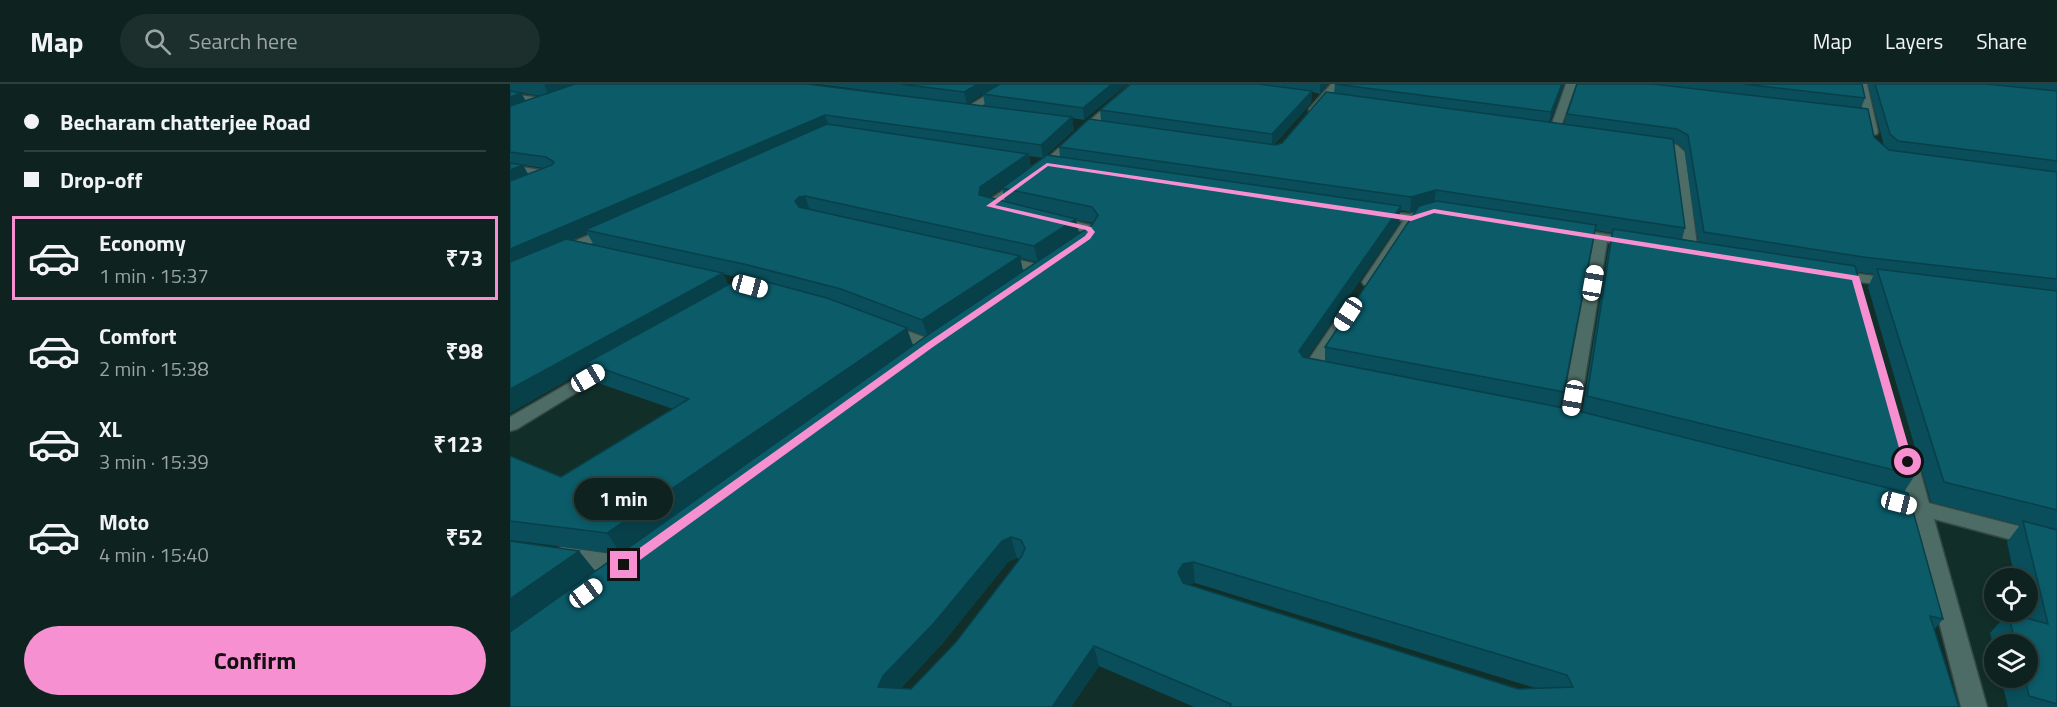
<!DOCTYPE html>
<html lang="en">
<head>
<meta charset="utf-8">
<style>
	body { margin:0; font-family:"Titillium Web",sans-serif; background:#1c2f2c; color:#f1f3f6; height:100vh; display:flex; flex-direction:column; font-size:22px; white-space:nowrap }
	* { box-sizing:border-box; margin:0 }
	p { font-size:20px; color:#9ba4a4 }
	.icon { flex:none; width:33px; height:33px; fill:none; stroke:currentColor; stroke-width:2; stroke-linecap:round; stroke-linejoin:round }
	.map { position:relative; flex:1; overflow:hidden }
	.panel { display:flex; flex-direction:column; background:#0e221f; width:510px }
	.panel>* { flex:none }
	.guide { display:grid; align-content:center; height:132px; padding:0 24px; background:#0e221f }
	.controls { position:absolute; left:1474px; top:484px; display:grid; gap:12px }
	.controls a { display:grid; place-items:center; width:54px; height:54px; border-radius:50%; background:#0e221f; box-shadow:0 3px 9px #0003,0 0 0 2px #2e3f3d; font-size:30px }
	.end { position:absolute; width:27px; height:27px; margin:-14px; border:8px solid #f690d0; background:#111; box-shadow:0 0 0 3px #111 }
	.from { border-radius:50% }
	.bubble { position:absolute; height:42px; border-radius:21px; background:#0e221f; box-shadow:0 3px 9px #0003,0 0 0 2px #2e3f3d; font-size:20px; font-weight:700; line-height:42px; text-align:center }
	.car { position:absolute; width:18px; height:36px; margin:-18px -9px; border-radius:8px; box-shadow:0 0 4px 2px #0007; background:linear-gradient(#fff 24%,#345 0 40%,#fff 0 76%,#345 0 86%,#fff 0) }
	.guide b { display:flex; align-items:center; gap:21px; height:57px; font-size:22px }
	.guide b+b { border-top:2px solid #2e3f3d }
	.guide i { width:15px; height:15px; background:#f1f3f6 }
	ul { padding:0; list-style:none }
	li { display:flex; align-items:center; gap:18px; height:84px; margin:0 12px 9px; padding:0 12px; border:3px solid transparent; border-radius:0px }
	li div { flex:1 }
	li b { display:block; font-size:22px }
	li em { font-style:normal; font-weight:700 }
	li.selected { border-color:#f690d0 }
	li>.icon { width:54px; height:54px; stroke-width:1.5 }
	.button { display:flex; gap:12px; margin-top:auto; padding:12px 24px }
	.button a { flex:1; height:69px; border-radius:36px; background:#f690d0; color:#111; font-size:24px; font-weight:700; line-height:69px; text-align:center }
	header { display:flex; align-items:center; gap:36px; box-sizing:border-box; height:84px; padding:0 30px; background:#0e221f; border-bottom:2px solid #2e3f3d }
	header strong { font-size:28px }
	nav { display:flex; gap:33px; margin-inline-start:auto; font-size:21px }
	.search { width:420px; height:54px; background:#1c2f2c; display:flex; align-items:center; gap:15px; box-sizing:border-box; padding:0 21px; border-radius:33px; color:#9ba4a4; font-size:22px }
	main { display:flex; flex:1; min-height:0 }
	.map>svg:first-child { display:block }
</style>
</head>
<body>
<header>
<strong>Map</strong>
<div class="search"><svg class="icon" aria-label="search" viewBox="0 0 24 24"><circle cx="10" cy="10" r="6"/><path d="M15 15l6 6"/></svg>Search here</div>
<nav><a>Map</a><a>Layers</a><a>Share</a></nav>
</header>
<main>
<section class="panel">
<div class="guide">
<b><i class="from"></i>Becharam chatterjee Road</b>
<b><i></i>Drop-off</b>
</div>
<ul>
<li class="selected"><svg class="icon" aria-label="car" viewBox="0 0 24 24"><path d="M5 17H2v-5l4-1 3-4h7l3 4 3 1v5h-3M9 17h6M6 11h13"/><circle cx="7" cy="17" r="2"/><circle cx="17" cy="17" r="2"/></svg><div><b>Economy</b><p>1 min · 15:37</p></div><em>₹73</em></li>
<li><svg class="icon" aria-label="car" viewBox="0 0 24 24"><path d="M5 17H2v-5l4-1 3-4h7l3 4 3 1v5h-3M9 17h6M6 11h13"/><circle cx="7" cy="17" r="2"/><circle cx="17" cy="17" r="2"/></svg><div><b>Comfort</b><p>2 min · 15:38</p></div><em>₹98</em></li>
<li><svg class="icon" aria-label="car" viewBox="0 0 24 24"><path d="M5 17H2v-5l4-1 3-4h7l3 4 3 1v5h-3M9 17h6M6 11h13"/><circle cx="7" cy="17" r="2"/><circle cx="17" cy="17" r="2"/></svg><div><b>XL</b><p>3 min · 15:39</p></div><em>₹123</em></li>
<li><svg class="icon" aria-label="car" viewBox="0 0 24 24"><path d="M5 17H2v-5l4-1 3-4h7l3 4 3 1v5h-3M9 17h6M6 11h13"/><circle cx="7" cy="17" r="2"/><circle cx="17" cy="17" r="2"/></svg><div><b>Moto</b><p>4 min · 15:40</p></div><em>₹52</em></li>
</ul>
<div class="button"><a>Confirm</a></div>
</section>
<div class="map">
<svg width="1547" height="623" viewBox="0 0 1547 623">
	<rect width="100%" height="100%" fill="#122e29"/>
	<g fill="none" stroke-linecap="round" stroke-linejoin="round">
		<defs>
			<g id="street">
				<path d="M494 0H506L463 27 454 25Z"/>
				<path d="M621 0H632L541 82 490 120 498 122 499 125 498 128 475 125 474 122 475 119 533 78Z"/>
				<path d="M821 0H831L807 29H799V25Z"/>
				<path d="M1056 0H1066L1049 48 1044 51 1040 50 1039 48Z"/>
				<path d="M1347 0H1357L1368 48 1367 50 1363 51 1358 48Z"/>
				<path d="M0 10 41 15 46 18 0 35V29L27 19 0 16Z"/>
				<path d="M1142 56 1167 61 1175 68 1188 169 1186 172H1176L1174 169 1163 69 1159 66 1138 61 1136 59Z"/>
				<path d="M0 81 43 88 49 92 0 113V105L29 93 0 89Z"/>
				<path d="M923 123 929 127 928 130 906 137 864 201H854L852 198 893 137 860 132 858 129 860 126 900 130Z"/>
				<path d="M543 132 584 142 588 149 572 163H562L560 160 574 148 538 139 536 136Z"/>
				<path d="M102 141 109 145 107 148 56 171 51 172 44 168 46 165Z"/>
				<path d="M1060 144 1125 155 1132 159 1125 163 1097 158 1068 337 1066 341H1052L1050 337 1084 156 1055 151 1053 148Z"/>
				<path d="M487 171 535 182 537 185 530 189 482 178 480 175Z"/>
				<path d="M1327 187 1386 195 1393 199 1386 203 1322 194 1320 191 1322 188Z"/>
				<path d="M829 238 837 243 811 284 819 289 816 293 810 294 794 291 791 287 823 240Z"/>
				<path d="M377 240 426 257 428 261 420 266 371 248 369 245 371 242Z"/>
				<path d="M102 274 108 275 111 279 108 283 7 345 0 347V333Z"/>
				<path d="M1396 365 1403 367 1406 372 1419 419 1547 452V468L1424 435 1477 623H1451L1401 429 1372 421 1369 416 1372 411 1379 409 1397 413 1386 372 1389 367Z"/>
				<path d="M52 463 115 472 123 475 126 481 123 487 115 490 52 481 44 478 41 472 44 466Z"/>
			</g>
		</defs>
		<use href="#street" stroke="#344844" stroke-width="3"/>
		<use href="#street" fill="#4e6c66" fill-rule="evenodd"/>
	</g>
	<path fill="#094e5a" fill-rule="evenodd" d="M0 0H297L529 29 475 22 473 10 483 4 457 20 308 0H617L574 36 562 34 564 46 533 74 519 72 521 83 550 73 549 63 591 36 590 26 621 0H818L810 10 802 8 801 19 764 61H766L772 59 824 9 825 0H1054L1039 38 1054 40 1057 30 1067 0H1352L1355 14 1351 24 1364 53 1374 62 1358 0H1547V623H1498L1491 594H1518V561H1485V569L1480 549 1498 529 1513 533 1512 528H1518V495H1505L1497 458 1510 441 1421 418 1358 203 1364 190 1347 188 1405 391 1394 408 1433 535 1424 546 1449 623H684L589 582 561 623H0L69 467 85 487 110 470 0 456V372L51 393 163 325 88 299 79 284 0 329ZM11 9 31 12 16 17ZM1163 58 1174 64 1188 158 1172 155 1175 144ZM13 81 33 84 18 90ZM492 104 495 117 479 113ZM890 126 900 128 907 126 815 263V278L797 274 889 139ZM566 136 583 139 582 141 568 150ZM1085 146 1102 149 1099 162 1072 328 1050 323 1054 308ZM77 149 84 161 62 156ZM510 174 527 178 513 187ZM213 190 231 194 218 201ZM397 245 410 250 416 252 403 261ZM507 474 510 475 446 558 401 605 391 604 432 560 498 478ZM685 499 1025 604 1008 605 678 500Z"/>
	<g fill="#08404a">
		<path d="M37 0H76L40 13 34 1Z"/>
		<path d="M468 0H490L457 20 454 8Z"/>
		<path d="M602 0H617L574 36 573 24Z"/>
		<path d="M810 0H818L810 10Z"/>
		<path d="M1052 0H1054L1039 41 1041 28Z"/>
		<path d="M802 7 801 19 762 63V50Z"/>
		<path d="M11 9 17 20 0 27V13Z"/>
		<path d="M315 31 319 43 75 146 77 149 0 184V165Z"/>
		<path d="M562 33 564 46 533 74 531 61Z"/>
		<path d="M518 70 521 83 474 117 469 111 470 103Z"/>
		<path d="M13 81 20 94 0 103V86Z"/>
		<path d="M926 106 924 121 900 128 901 113Z"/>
		<path d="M295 112 300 127 291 132 285 117 289 113Z"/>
		<path d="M891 122 889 139 789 286V267Z"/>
		<path d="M566 135 569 150 528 178 524 162Z"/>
		<path d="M510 172 513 188 418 252 412 236Z"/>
		<path d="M213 189 220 204 76 279 79 284 0 329V305Z"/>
		<path d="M397 244 403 263 111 470 97 449Z"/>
		<path d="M501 453 507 474 498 478 432 560 383 612 368 603 373 592 492 457Z"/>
		<path d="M69 467 85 487 0 548V515Z"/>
		<path d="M683 478 685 499 675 501 670 509 668 488 673 480Z"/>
		<path d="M584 562 589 582 561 623H542Z"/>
	</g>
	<g fill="#0b5b69" stroke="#08404a" stroke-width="1.5" fill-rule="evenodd">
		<path d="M65 0H297L562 33 531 61 315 31 0 165V97L42 81 44 78 36 73 0 68V22Z"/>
		<path d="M391 0H468L454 8Z"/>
		<path d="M490 0H602L573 24 473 10Z"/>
		<path d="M621 0H749L802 7 762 50 590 26Z"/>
		<path d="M825 0H1052L1041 28Z"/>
		<path d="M1067 0H1143L1358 25 1364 53 1379 66 1547 88V195L1353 173 1194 148 1178 51 1167 45 1057 30Z"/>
		<path d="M1234 0H1352L1355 14Z"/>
		<path d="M1365 0H1476L1547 7V77L1388 57 1380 50Z"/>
		<path d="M0 7 11 9 0 13Z"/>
		<path d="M816 8 1163 55 1175 144 926 106 901 113 549 63 579 35 766 61 772 59Z"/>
		<path d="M317 40 518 70 470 103 469 111 566 135 524 162 295 112 289 113 285 117 289 123 510 172 412 236 331 205 238 181 75 146Z"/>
		<path d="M537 71 891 122 789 267 793 273 1064 326 1398 409 1433 535 1420 532 1449 623H720L721 620 584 562 542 623H0V548L422 248 582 141 588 131 582 123 492 104ZM501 453 511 456 515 464 512 472 446 558 401 605 368 603 373 592 424 539 492 457ZM683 478 1057 591 1063 603 1008 605 673 499 668 488 673 480Z"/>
		<path d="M0 79 13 81 0 86Z"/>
		<path d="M927 117 1086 141 1054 308 815 263 909 122Z"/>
		<path d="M1103 145 1345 182 1405 391 1077 312Z"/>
		<path d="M56 155 213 189 0 305V178Z"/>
		<path d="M1367 185 1547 207V426L1434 398Z"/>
		<path d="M234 192 317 214 397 244 97 449 0 437V372L51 393 179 315 76 279Z"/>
		<path d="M1513 437 1547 446V620L1519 612 1515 594H1518V561H1506L1498 529 1538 540Z"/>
		<path d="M0 457 69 467 0 515Z"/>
	</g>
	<path fill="#f690d0" d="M537 79 901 132 924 125 1349 192 1403 378 1398 382 1393 378 1342 196 924 129 901 137 538 82 485 121 581 143 585 148 580 155 423 263 119 484H110V478L417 259 575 152 578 148 576 146 476 122Z"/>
</svg>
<div class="controls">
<a><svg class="icon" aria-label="locate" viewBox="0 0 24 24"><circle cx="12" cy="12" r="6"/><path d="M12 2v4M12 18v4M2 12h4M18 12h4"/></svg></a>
<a><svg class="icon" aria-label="layers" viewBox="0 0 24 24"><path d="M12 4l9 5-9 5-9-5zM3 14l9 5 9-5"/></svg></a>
</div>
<i class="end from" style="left:1398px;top:378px"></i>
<i class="end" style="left:114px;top:481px"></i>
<div class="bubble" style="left:64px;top:394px;width:99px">1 min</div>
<i class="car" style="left:1083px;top:199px;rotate:10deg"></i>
<i class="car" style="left:240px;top:202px;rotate:105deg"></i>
<i class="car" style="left:838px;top:230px;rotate:213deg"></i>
<i class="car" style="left:78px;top:294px;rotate:59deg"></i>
<i class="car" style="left:1063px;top:314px;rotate:190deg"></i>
<i class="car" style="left:1389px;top:419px;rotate:104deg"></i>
<i class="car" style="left:76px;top:509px;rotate:54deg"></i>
</div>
</main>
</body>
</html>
